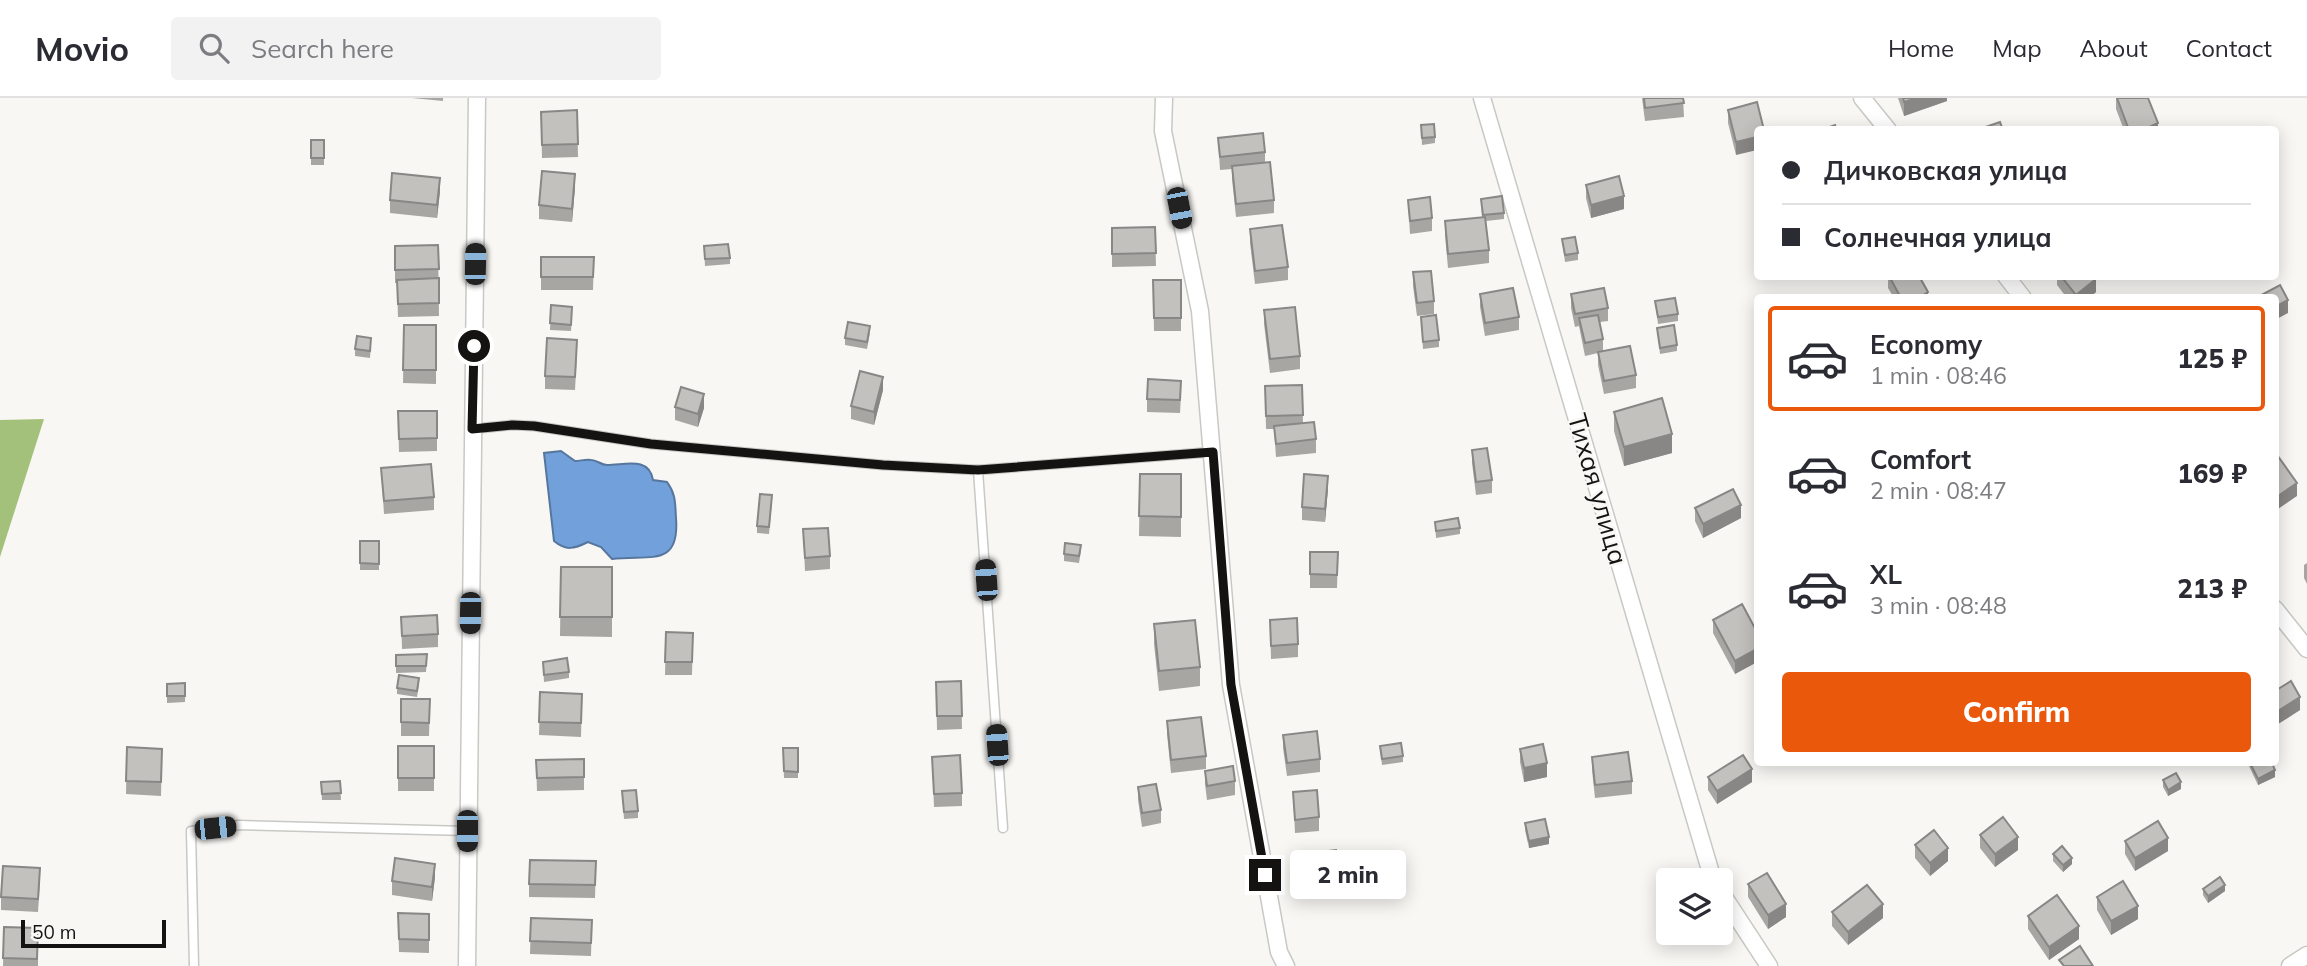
<!DOCTYPE html>
<html lang="en">
<head>
<meta charset="utf-8">
<style>
	body { margin:0; font-family:Mulish,sans-serif; background:#f2f2f3; color:#2b2b33; height:100vh; display:flex; flex-direction:column; font-size:26px; white-space:nowrap }
	* { box-sizing:border-box; margin:0 }
	p { font-size:23px; color:#7c7c81 }
	.icon { flex:none; width:38px; height:38px; fill:none; stroke:currentColor; stroke-width:2; stroke-linecap:round; stroke-linejoin:round }
	.map { position:relative; flex:1; overflow:hidden }
	.sheet { position:absolute; left:1754px; top:196px; width:525px; height:472px; display:flex; flex-direction:column; background:#fff; border-radius:7px; box-shadow:0 4px 18px #0003 }
	.sheet>* { flex:none }
	.guide { position:absolute; left:1754px; top:28px; width:525px; height:154px; border-radius:7px; box-shadow:0 4px 18px #0003; display:grid; align-content:center; height:154px; padding:0 28px; background:#fff }
	.controls { position:absolute; left:1656px; top:770px; display:grid; gap:14px }
	.controls a { display:grid; place-items:center; width:77px; height:77px; border-radius:7px; background:#fff; box-shadow:0 4px 18px #0003; font-size:35px }
	.scale { position:absolute; left:21px; bottom:18px; width:145px; box-sizing:border-box; padding-left:7px; border:4px solid #141312; border-top:0; font-size:19px; line-height:24px; white-space:nowrap; color:#141312; -webkit-text-stroke:5px #f8f7f4; paint-order:stroke }
	.end { position:absolute; width:32px; height:32px; margin:-16px; border:9px solid #141312; background:#fff; box-shadow:0 0 0 4px #fff }
	.from { border-radius:50% }
	.bubble { position:absolute; height:49px; border-radius:7px; background:#fff; box-shadow:0 4px 18px #0003; font-size:23px; font-weight:800; line-height:49px; text-align:center }
	.car { position:absolute; width:21px; height:42px; margin:-21px -10px; border-radius:9px; box-shadow:0 0 5px 2px #0007; background:linear-gradient(#222 24%,#8ab4d8 0 40%,#222 0 76%,#8ab4d8 0 86%,#222 0) }
	.guide b { display:flex; align-items:center; gap:24px; height:66px; font-size:26px }
	.guide b+b { border-top:2px solid #e1e1e2 }
	.guide i { width:18px; height:18px; background:#2b2b33 }
	ul { padding:12px 0 0; list-style:none }
	li { display:flex; align-items:center; gap:21px; height:105px; margin:0 14px 10px; padding:0 14px; border:4px solid transparent; border-radius:7px }
	li div { flex:1 }
	li b { display:block; font-size:26px }
	li em { font-style:normal; font-weight:800 }
	li.selected { border-color:#ea580c }
	li>.icon { width:63px; height:63px; stroke-width:1.5 }
	.button { display:flex; gap:14px; margin-top:auto; padding:14px 28px }
	.button a { flex:1; height:80px; border-radius:7px; background:#ea580c; color:#fff; font-size:28px; font-weight:800; line-height:80px; text-align:center }
	header { display:flex; align-items:center; gap:42px; box-sizing:border-box; height:98px; padding:0 35px; background:#fff; border-bottom:2px solid #e1e1e2 }
	header strong { font-size:33px }
	nav { display:flex; gap:38px; margin-inline-start:auto; font-size:24px }
	.search { width:490px; height:63px; background:#f2f2f3; display:flex; align-items:center; gap:18px; box-sizing:border-box; padding:0 24px; border-radius:7px; color:#7c7c81; font-size:26px }
	.map>svg:first-child { display:block }
</style>
</head>
<body>
<header>
<strong>Movio</strong>
<div class="search"><svg class="icon" aria-label="search" viewBox="0 0 24 24"><circle cx="10" cy="10" r="6"/><path d="M15 15l6 6"/></svg>Search here</div>
<nav><a>Home</a><a>Map</a><a>About</a><a>Contact</a></nav>
</header>
<div class="map">
<svg width="2307" height="868" viewBox="0 0 2307 868">
	<rect width="100%" height="100%" fill="#f8f7f4"/>
	<path fill="#a4c17b" d="M44 321 0 459V322Z"/>
	<path fill="#72a0da" stroke="#56769e" stroke-width="2" d="M561 353 575 363C580 363 586 361 591 362 597 362 601 367 607 367 625 367 649 358 653 382L667 384C676 396 675 405 676 420 680 471 648 456 612 461L601 449 588 444C574 451 566 453 554 443L544 355Z"/>
	<g fill="none" stroke-linecap="round" stroke-linejoin="round">
		<defs>
			<g id="lane">
				<path d="M472 331 512 327 534 328 651 346 883 367 978 372 1213 354"/>
				<path d="M978 372 1003 730"/>
				<path d="M194 868 191 733 239 727 467 733"/>
			</g>
			<g id="street">
				<path d="M1164 0 1163 33 1200 213 1231 587 1279 854 1286 868"/>
				<path d="M1482 0 1713 782"/>
				<path d="M1862 0 1888 32"/>
				<path d="M2006 178 2023 200"/>
				<path d="M2275 511 2307 551"/>
				<path d="M1720 793 1769 868"/>
				<path d="M467 868 477 0"/>
				<path d="M2290 868 2307 857"/>
			</g>
		</defs>
		<use href="#lane" stroke="#c8c8c4" stroke-width="11"/>
		<use href="#street" stroke="#c8c8c4" stroke-width="19"/>
		<use href="#lane" stroke="#fff" stroke-width="8"/>
		<use href="#street" stroke="#fff" stroke-width="16"/>
	</g>
	<g fill="#a8a6a3">
		<path d="M412 0H443V3Z"/>
		<path d="M1642 0H1683L1684 19 1645 23Z"/>
		<path d="M1898 0H1947V3L1904 18Z"/>
		<path d="M2116 0H2148L2158 32H2124L2116 11Z"/>
		<path d="M1757 4 1736 57 1728 25V12Z"/>
		<path d="M577 12 578 59 542 60 541 14Z"/>
		<path d="M1421 27 1435 39V45L1422 47Z"/>
		<path d="M1218 40 1265 54V65L1274 102V115L1236 119 1232 81V71L1220 72Z"/>
		<rect x="311" y="42" width="13" height="25"/>
		<path d="M1586 87 1624 111 1591 120 1586 100Z"/>
		<path d="M575 89 572 124 539 121V107Z"/>
		<path d="M440 93 437 120 390 115V102Z"/>
		<path d="M1481 101 1504 115V121L1486 123 1489 152V165L1448 170 1445 137V123L1482 120Z"/>
		<path d="M1408 102 1432 120V133L1410 136Z"/>
		<path d="M1155 129 1156 168 1112 169V130Z"/>
		<path d="M1250 131 1288 169V182L1255 186 1250 145Z"/>
		<path d="M1562 141 1578 155V162L1565 164Z"/>
		<path d="M438 147 439 218 398 219 397 185H395V148Z"/>
		<path d="M704 148 730 160V166L705 168Z"/>
		<path d="M541 159H594L593 192H541Z"/>
		<path d="M1413 174 1434 203V216L1417 218 1413 188Z"/>
		<path d="M1888 178H1919L1928 200H1894L1888 190Z"/>
		<path d="M2057 178H2094L2096 194 2089 200H2067L2057 187Z"/>
		<path d="M1153 182H1181V233H1154Z"/>
		<path d="M1480 196 1519 219V232L1485 238 1480 209Z"/>
		<path d="M1571 196 1608 210V223L1600 224 1603 241V253L1636 277V290L1604 296 1598 267V255L1585 258 1579 228 1575 229 1571 210Z"/>
		<path d="M1655 203 1678 216V223L1658 226Z"/>
		<path d="M551 207 572 215 571 233 550 232Z"/>
		<path d="M1264 212 1300 258V271L1270 275 1264 226Z"/>
		<path d="M1421 219 1439 242V249L1423 251Z"/>
		<path d="M404 227H436V286L403 285Z"/>
		<path d="M1657 230 1677 247V253L1660 256Z"/>
		<path d="M870 235 867 251 845 247V240Z"/>
		<path d="M371 246 370 260 355 258V251Z"/>
		<path d="M577 255 575 292 545 291V278Z"/>
		<path d="M1302 287 1303 325 1316 341V355L1276 359 1274 331H1266L1265 288Z"/>
		<path d="M883 292 874 327 851 321V308Z"/>
		<path d="M1181 296 1180 315 1147 314V301Z"/>
		<path d="M675 309 704 310 698 329 675 322Z"/>
		<path d="M398 313H437V353L399 354Z"/>
		<path d="M1614 314 1672 355 1624 368 1614 333Z"/>
		<path d="M1472 352 1492 382V395L1476 397 1472 365Z"/>
		<path d="M381 370 434 399V412L384 416Z"/>
		<path d="M1140 376H1181V439L1139 438Z"/>
		<path d="M1328 391 1325 424 1302 422V409Z"/>
		<path d="M772 403 769 436 757 435V428Z"/>
		<path d="M1695 410 1741 420 1703 440 1695 423Z"/>
		<path d="M1435 424 1460 430V436L1436 440Z"/>
		<path d="M803 431 830 458V471L805 473Z"/>
		<rect x="360" y="443" width="19" height="29"/>
		<path d="M1081 453 1079 465 1064 463V456Z"/>
		<path d="M1310 454H1338L1337 490H1310Z"/>
		<path d="M2307 465V486L2304 480V467Z"/>
		<path d="M561 469H612V539L560 538Z"/>
		<path d="M401 519 438 536V549L402 551Z"/>
		<path d="M1270 522 1298 546V559L1271 561Z"/>
		<path d="M1713 522 1757 534V564L1735 576 1713 535Z"/>
		<path d="M1154 526 1200 569V588L1159 593 1154 546Z"/>
		<path d="M666 534 693 535 692 577H665Z"/>
		<path d="M427 556 426 574 396 575V557Z"/>
		<path d="M543 564 569 574V580L544 584Z"/>
		<path d="M961 583 962 631 937 632 936 584Z"/>
		<path d="M185 585V604L167 605V586Z"/>
		<path d="M419 586 417 599 397 596V590Z"/>
		<path d="M2275 593 2300 612 2278 626 2275 621Z"/>
		<path d="M540 594 582 596 581 639 539 637Z"/>
		<path d="M401 601H430L429 638H401Z"/>
		<path d="M1167 623 1206 658V671L1171 675 1167 636Z"/>
		<path d="M1283 637 1320 661V674L1287 678 1283 650Z"/>
		<rect x="398" y="648" width="36" height="45"/>
		<path d="M1380 648 1403 658V664L1382 667Z"/>
		<path d="M127 649 162 651 161 698 126 696Z"/>
		<path d="M783 650H798V680H784Z"/>
		<path d="M1520 651 1547 679 1524 684 1520 664Z"/>
		<path d="M932 659 962 695V708L934 709Z"/>
		<path d="M1592 659 1632 683V696L1595 700 1592 672Z"/>
		<path d="M584 661V692L537 693 536 662Z"/>
		<path d="M2249 665H2272L2275 679 2258 687 2249 668Z"/>
		<path d="M1205 673 1235 683V697L1207 702 1205 686Z"/>
		<path d="M1708 679 1752 684 1717 706 1708 692Z"/>
		<path d="M2163 682 2181 691 2168 698 2163 689Z"/>
		<path d="M340 683 341 702H322L321 684Z"/>
		<path d="M1138 689 1161 712V725L1142 729 1138 702Z"/>
		<path d="M622 693 638 713V720L624 721Z"/>
		<path d="M1293 694 1319 719V733L1295 735Z"/>
		<path d="M1525 725 1549 746 1529 750 1525 732Z"/>
		<path d="M1980 737 2018 752 1995 769 1980 750Z"/>
		<path d="M2125 743 2168 753 2135 773 2125 756Z"/>
		<path d="M1915 747 1948 763 1930 778 1915 760Z"/>
		<path d="M1311 755 1339 785V798L1314 801 1311 768Z"/>
		<path d="M2053 756 2072 766 2063 774 2053 763Z"/>
		<path d="M596 763 595 800 529 799V786Z"/>
		<path d="M435 779 432 803 392 797V783Z"/>
		<path d="M40 784 38 814 1 812V799Z"/>
		<path d="M1748 786 1786 819 1768 831 1748 799Z"/>
		<path d="M2203 791 2225 793 2208 805 2203 797Z"/>
		<path d="M2097 799 2138 821 2111 837 2097 812Z"/>
		<path d="M1832 814 1883 820 1848 847 1832 828Z"/>
		<path d="M398 815 429 816V855L399 854Z"/>
		<path d="M2028 818 2079 841 2049 862 2028 831Z"/>
		<path d="M531 820 592 822 591 858 530 856Z"/>
		<path d="M4 829 38 830V868H3Z"/>
	</g>
	<g fill="#888785">
		<path d="M1917 0H1947V3L1904 18V4Z"/>
		<path d="M2158 25V32H2143Z"/>
		<path d="M1757 39V52L1736 57V44Z"/>
		<path d="M575 76V89L572 124V111Z"/>
		<path d="M440 80V93L437 120V107Z"/>
		<path d="M1624 98V111L1591 120V107Z"/>
		<path d="M2096 181V194L2089 200H2076V197Z"/>
		<path d="M1928 194V200H1919Z"/>
		<path d="M2288 202V215L2275 222V209Z"/>
		<path d="M883 279V292L874 327V314Z"/>
		<path d="M704 296V310L698 329V316Z"/>
		<path d="M1672 336V355L1624 368V349Z"/>
		<path d="M1328 378V391L1325 424V411Z"/>
		<path d="M2297 385V398L2275 413V400Z"/>
		<path d="M1741 407V420L1703 440V426Z"/>
		<path d="M1757 551V564L1735 576V563Z"/>
		<path d="M2300 599V612L2278 626V613Z"/>
		<path d="M1547 665V679L1524 684V670Z"/>
		<path d="M1752 671V684L1717 706V693Z"/>
		<path d="M2275 672V679L2258 687V681Z"/>
		<path d="M2181 684V691L2168 698V692Z"/>
		<path d="M1549 739V746L1529 750V743Z"/>
		<path d="M2018 739V752L1995 769V756Z"/>
		<path d="M2168 740V753L2135 773V760Z"/>
		<path d="M1948 750V763L1930 778V765Z"/>
		<path d="M2072 760V766L2063 774V767Z"/>
		<path d="M435 766V779L432 803V789Z"/>
		<path d="M2225 787V793L2208 805V798Z"/>
		<path d="M1786 806V819L1768 831V817Z"/>
		<path d="M1883 806V820L1848 847V834Z"/>
		<path d="M2138 808V821L2111 837V823Z"/>
		<path d="M2079 828V841L2049 862V849Z"/>
	</g>
	<g fill="#c3c1be" stroke="#888785" stroke-width="2">
		<path d="M1644 0H1683L1684 5 1645 10Z"/>
		<path d="M1903 0H1917L1904 4Z"/>
		<path d="M2117 0H2148L2158 25 2143 32H2129Z"/>
		<path d="M1757 4 1764 32H1757V39L1736 44 1728 12Z"/>
		<path d="M577 12 578 46 542 47 541 14Z"/>
		<path d="M2000 24 2003 32H1977Z"/>
		<path d="M1434 26 1435 39 1422 40 1421 27Z"/>
		<path d="M1835 27 1836 32H1821Z"/>
		<path d="M1263 35 1265 54 1220 59 1218 40Z"/>
		<rect x="311" y="42" width="13" height="18"/>
		<path d="M1270 64 1274 102 1236 106 1232 68Z"/>
		<path d="M542 73 575 76 572 111 539 107Z"/>
		<path d="M392 75 440 80 437 107 390 102Z"/>
		<path d="M1619 78 1624 98 1591 107 1586 87Z"/>
		<path d="M1502 98 1504 115 1483 117 1481 101Z"/>
		<path d="M1430 99 1432 120 1410 123 1408 102Z"/>
		<path d="M1485 119 1489 152 1448 156 1445 123Z"/>
		<path d="M1282 127 1288 169 1255 173 1250 131Z"/>
		<path d="M1155 129 1156 155 1112 156V130Z"/>
		<path d="M1575 139 1578 155 1565 157 1562 141Z"/>
		<path d="M728 146 730 160 705 161 704 148Z"/>
		<path d="M438 147 439 171 395 172V148Z"/>
		<path d="M541 159H594L593 179H541Z"/>
		<path d="M1431 173 1434 203 1417 205 1413 174Z"/>
		<path d="M1889 178H1919L1928 194 1919 200H1901Z"/>
		<path d="M2061 178H2094L2096 181 2076 197Z"/>
		<path d="M439 180V205L398 206 397 182Z"/>
		<path d="M1153 182H1181V220H1154Z"/>
		<path d="M2280 187 2288 202 2275 209V200H2256Z"/>
		<path d="M1513 190 1519 219 1485 225 1480 196Z"/>
		<path d="M1604 190 1608 210 1575 216 1571 196Z"/>
		<path d="M1675 200 1678 216 1658 219 1655 203Z"/>
		<path d="M551 207 572 209 571 227 550 225Z"/>
		<path d="M1295 209 1300 258 1270 261 1264 212Z"/>
		<path d="M1436 217 1439 242 1423 244 1421 219Z"/>
		<path d="M1598 217 1603 241 1585 245 1579 220Z"/>
		<path d="M848 224 870 228 867 244 845 240Z"/>
		<path d="M404 227H436V272H403Z"/>
		<path d="M1674 227 1677 247 1660 250 1657 230Z"/>
		<path d="M357 238 371 240 370 253 355 251Z"/>
		<path d="M547 240 577 242 575 279 545 278Z"/>
		<path d="M1630 248 1636 277 1604 283 1598 254Z"/>
		<path d="M860 273 883 279 874 314 851 308Z"/>
		<path d="M1148 281 1181 283 1180 302 1147 301Z"/>
		<path d="M1302 287 1303 317 1266 318 1265 288Z"/>
		<path d="M681 289 704 296 698 316 675 309Z"/>
		<path d="M1662 300 1672 336 1624 349 1614 314Z"/>
		<path d="M398 313H437V340L399 341Z"/>
		<path d="M1314 324 1316 341 1276 346 1274 328Z"/>
		<path d="M1487 350 1492 382 1476 384 1472 352Z"/>
		<path d="M2275 354 2297 385 2275 400Z"/>
		<path d="M431 366 434 399 384 403 381 370Z"/>
		<path d="M1140 376H1181V419L1139 418Z"/>
		<path d="M1304 376 1328 378 1325 411 1302 409Z"/>
		<path d="M1733 391 1741 407 1703 426 1695 410Z"/>
		<path d="M760 396 772 397 769 429 757 428Z"/>
		<path d="M1458 420 1460 430 1436 433 1435 424Z"/>
		<path d="M828 430 830 458 805 460 803 431Z"/>
		<path d="M360 443H379V466L360 465Z"/>
		<path d="M1065 445 1081 447 1079 458 1064 456Z"/>
		<path d="M1310 454H1338L1337 477 1310 476Z"/>
		<path d="M561 469H612V519H560Z"/>
		<path d="M1742 506 1757 534V551L1735 563 1713 522Z"/>
		<path d="M437 517 438 536 402 538 401 519Z"/>
		<path d="M1297 520 1298 546 1271 548 1270 522Z"/>
		<path d="M1195 522 1200 569 1159 573 1154 526Z"/>
		<path d="M666 534 693 535 692 564H665Z"/>
		<path d="M427 556 426 568H396V557Z"/>
		<path d="M567 560 569 574 544 577 543 564Z"/>
		<path d="M399 577 419 580 417 593 397 590Z"/>
		<path d="M961 583 962 618H937L936 584Z"/>
		<path d="M2291 583 2300 599 2278 613 2275 608V593Z"/>
		<path d="M185 585V598H167V586Z"/>
		<path d="M540 594 582 596 581 625 539 624Z"/>
		<path d="M401 601H430L429 625 401 624Z"/>
		<path d="M1201 619 1206 658 1171 662 1167 623Z"/>
		<path d="M1317 633 1320 661 1287 665 1283 637Z"/>
		<path d="M1401 645 1403 658 1382 661 1380 648Z"/>
		<path d="M1543 646 1547 665 1524 670 1520 651Z"/>
		<rect x="398" y="648" width="36" height="32"/>
		<path d="M127 649 162 651 161 684 126 683Z"/>
		<path d="M783 650H798V674L784 673Z"/>
		<path d="M1628 654 1632 683 1595 687 1592 659Z"/>
		<path d="M960 657 962 695 934 696 932 659Z"/>
		<path d="M1743 657 1752 671 1717 693 1708 679Z"/>
		<path d="M584 661V679L537 680 536 662Z"/>
		<path d="M2250 665H2272L2275 672 2258 681Z"/>
		<path d="M1233 668 1235 683 1207 688 1205 673Z"/>
		<path d="M2176 675 2181 684 2168 692 2163 682Z"/>
		<path d="M340 683 341 695 322 696 321 684Z"/>
		<path d="M1156 686 1161 712 1142 715 1138 689Z"/>
		<path d="M636 692 638 713 624 714 622 693Z"/>
		<path d="M1317 692 1319 719 1295 722 1293 694Z"/>
		<path d="M2003 719 2018 739 1995 756 1980 737Z"/>
		<path d="M1545 721 1549 739 1529 743 1525 725Z"/>
		<path d="M2158 723 2168 740 2135 760 2125 743Z"/>
		<path d="M1934 732 1948 750 1930 765 1915 747Z"/>
		<path d="M2062 748 2072 760 2063 767 2053 756Z"/>
		<path d="M1336 752 1339 785 1314 788 1311 755Z"/>
		<path d="M395 760 435 766 432 789 392 783Z"/>
		<path d="M530 762 596 763 595 787 529 786Z"/>
		<path d="M3 768 40 770 38 801 1 799Z"/>
		<path d="M1767 775 1786 806 1768 817 1748 786Z"/>
		<path d="M2220 779 2225 787 2208 798 2203 791Z"/>
		<path d="M2123 783 2138 808 2111 823 2097 799Z"/>
		<path d="M1867 787 1883 806 1848 834 1832 814Z"/>
		<path d="M2057 797 2079 828 2049 849 2028 818Z"/>
		<path d="M398 815 429 816V842L399 841Z"/>
		<path d="M531 820 592 822 591 845 530 843Z"/>
		<path d="M4 829 38 830 37 861 3 860Z"/>
		<path d="M2080 848 2093 868H2064L2059 862Z"/>
	</g>
	<g fill="none" stroke-linecap="round" stroke-linejoin="round">
		<path stroke="#141312" stroke-width="9" d="M474 248 472 331 512 327 534 328 651 346 883 367 978 372 1213 354 1231 587 1265 777"/>
	</g>
	<g text-anchor="middle" dominant-baseline="central" stroke-width="5" stroke-linejoin="round" paint-order="stroke">
		<g font-size="26" fill="#141312" stroke="#f8f7f4">
			<text transform="translate(1598 391) rotate(74)">Тихая улица</text>
		</g>
	</g>
</svg>
<div class="controls">
<a><svg class="icon" aria-label="layers" viewBox="0 0 24 24"><path d="M12 4l9 5-9 5-9-5zM3 14l9 5 9-5"/></svg></a>
</div>
<div class="scale">50 m</div>
<i class="end from" style="left:474px;top:248px"></i>
<i class="end" style="left:1265px;top:777px"></i>
<div class="bubble" style="left:1290px;top:752px;width:116px">2 min</div>
<i class="car" style="left:1179px;top:110px;rotate:169deg"></i>
<i class="car" style="left:475px;top:166px;rotate:1deg"></i>
<i class="car" style="left:986px;top:482px;rotate:356deg"></i>
<i class="car" style="left:470px;top:515px;rotate:181deg"></i>
<i class="car" style="left:997px;top:647px;rotate:356deg"></i>
<i class="car" style="left:215px;top:730px;rotate:84deg"></i>
<i class="car" style="left:467px;top:733px;rotate:180deg"></i>
<div class="guide">
<b><i class="from"></i>Дичковская улица</b>
<b><i></i>Солнечная улица</b>
</div>
<section class="sheet">
<ul>
<li class="selected"><svg class="icon" aria-label="car" viewBox="0 0 24 24"><path d="M5 17H2v-5l4-1 3-4h7l3 4 3 1v5h-3M9 17h6M6 11h13"/><circle cx="7" cy="17" r="2"/><circle cx="17" cy="17" r="2"/></svg><div><b>Economy</b><p>1 min · 08:46</p></div><em>125 ₽</em></li>
<li><svg class="icon" aria-label="car" viewBox="0 0 24 24"><path d="M5 17H2v-5l4-1 3-4h7l3 4 3 1v5h-3M9 17h6M6 11h13"/><circle cx="7" cy="17" r="2"/><circle cx="17" cy="17" r="2"/></svg><div><b>Comfort</b><p>2 min · 08:47</p></div><em>169 ₽</em></li>
<li><svg class="icon" aria-label="car" viewBox="0 0 24 24"><path d="M5 17H2v-5l4-1 3-4h7l3 4 3 1v5h-3M9 17h6M6 11h13"/><circle cx="7" cy="17" r="2"/><circle cx="17" cy="17" r="2"/></svg><div><b>XL</b><p>3 min · 08:48</p></div><em>213 ₽</em></li>
</ul>
<div class="button"><a>Confirm</a></div>
</section>
</div>
</body>
</html>
